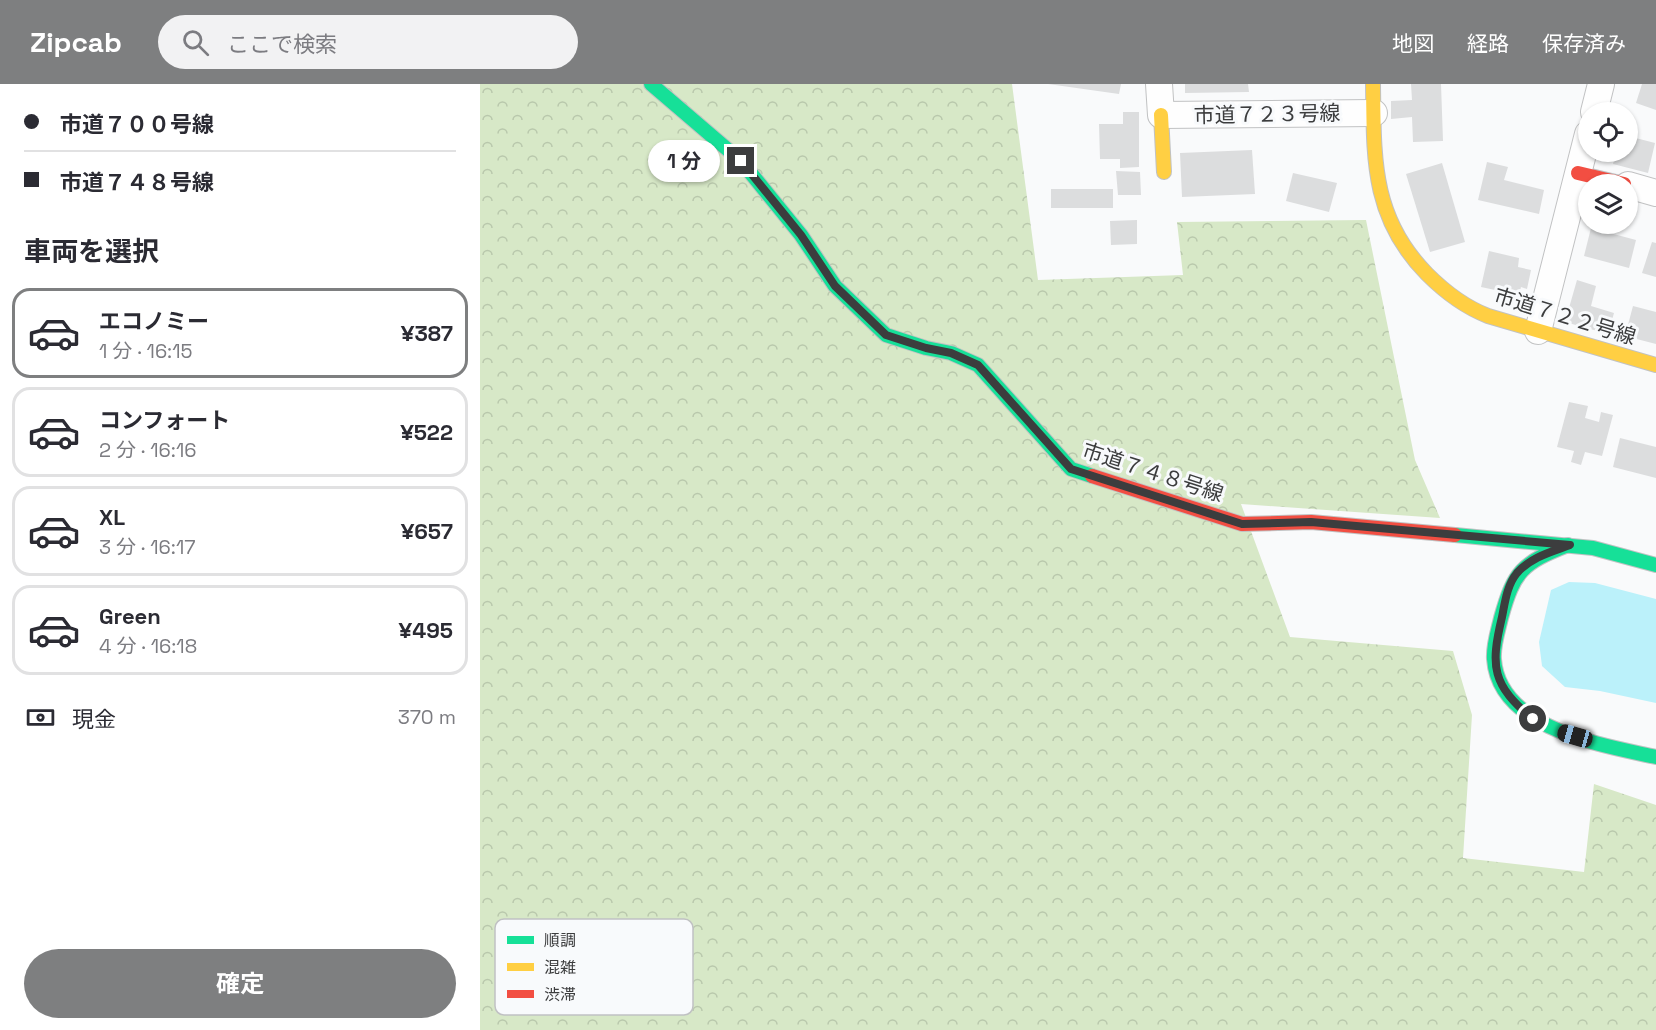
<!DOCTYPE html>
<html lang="ja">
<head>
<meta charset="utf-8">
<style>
	body { margin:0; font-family:"Space Grotesk","Noto Sans JP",sans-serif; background:#f2f2f3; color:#2b2b33; height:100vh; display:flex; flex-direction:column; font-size:22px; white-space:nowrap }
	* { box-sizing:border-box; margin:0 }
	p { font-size:20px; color:#7c7c81 }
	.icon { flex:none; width:33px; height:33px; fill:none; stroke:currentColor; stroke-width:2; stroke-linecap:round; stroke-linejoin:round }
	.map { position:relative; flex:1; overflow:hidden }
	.drawer { display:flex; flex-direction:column; background:#fff; width:480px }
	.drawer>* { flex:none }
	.hud { display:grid; align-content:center; height:132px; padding:0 24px; background:#fff }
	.fabs { position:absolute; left:1098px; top:18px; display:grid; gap:12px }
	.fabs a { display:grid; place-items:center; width:60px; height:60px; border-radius:50%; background:#fff; box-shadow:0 2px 4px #0004; font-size:30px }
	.end { position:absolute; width:27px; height:27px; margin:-14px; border:8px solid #3c3d3e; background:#fff; box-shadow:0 0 0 3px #fff }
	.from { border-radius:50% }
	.bubble { position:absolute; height:42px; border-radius:21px; background:#fff; box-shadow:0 2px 4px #0004; font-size:20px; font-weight:700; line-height:42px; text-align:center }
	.car { position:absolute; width:18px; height:36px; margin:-18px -9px; border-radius:8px; box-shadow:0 0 4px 2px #0007; background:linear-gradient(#222 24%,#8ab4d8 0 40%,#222 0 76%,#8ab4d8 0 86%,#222 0) }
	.hud b { display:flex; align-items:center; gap:21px; height:57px; font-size:22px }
	.hud b+b { border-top:2px solid #e1e1e2 }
	.hud i { width:15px; height:15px; background:#2b2b33 }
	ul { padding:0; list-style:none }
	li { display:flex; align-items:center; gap:18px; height:90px; margin:0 12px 9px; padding:0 12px; border:3px solid #e1e1e2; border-radius:18px }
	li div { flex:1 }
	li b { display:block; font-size:22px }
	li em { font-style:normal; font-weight:700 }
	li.active { border-color:#7e7f80 }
	li>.icon { width:54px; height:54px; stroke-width:1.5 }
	h2 { padding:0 24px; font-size:27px; line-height:72px }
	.pay { display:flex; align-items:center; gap:15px; height:66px; padding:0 24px; font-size:22px }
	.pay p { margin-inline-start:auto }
	.primary-button { display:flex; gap:12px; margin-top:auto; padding:12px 24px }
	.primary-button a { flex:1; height:69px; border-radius:36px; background:#7e7f80; color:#fff; font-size:24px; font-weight:700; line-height:69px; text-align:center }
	header { display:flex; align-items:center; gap:36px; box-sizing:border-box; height:84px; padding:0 30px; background:#7e7f80; color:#fff }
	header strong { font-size:28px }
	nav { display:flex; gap:33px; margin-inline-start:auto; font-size:21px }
	.search { width:420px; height:54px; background:#f2f2f3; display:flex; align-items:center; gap:15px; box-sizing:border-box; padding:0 21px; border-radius:33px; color:#7c7c81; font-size:22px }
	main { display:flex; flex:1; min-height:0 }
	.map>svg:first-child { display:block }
</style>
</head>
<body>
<header>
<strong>Zipcab</strong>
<div class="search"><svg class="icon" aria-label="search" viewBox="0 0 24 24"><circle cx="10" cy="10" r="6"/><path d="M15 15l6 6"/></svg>ここで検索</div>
<nav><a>地図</a><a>経路</a><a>保存済み</a></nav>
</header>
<main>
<section class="drawer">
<div class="hud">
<b><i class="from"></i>市道７００号線</b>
<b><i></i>市道７４８号線</b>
</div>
<h2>車両を選択</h2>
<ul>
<li class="active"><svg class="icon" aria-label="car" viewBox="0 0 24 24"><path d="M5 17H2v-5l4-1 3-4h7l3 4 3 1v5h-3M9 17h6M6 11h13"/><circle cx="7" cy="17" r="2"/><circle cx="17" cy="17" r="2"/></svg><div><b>エコノミー</b><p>1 分 · 16:15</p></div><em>¥387</em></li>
<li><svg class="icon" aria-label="car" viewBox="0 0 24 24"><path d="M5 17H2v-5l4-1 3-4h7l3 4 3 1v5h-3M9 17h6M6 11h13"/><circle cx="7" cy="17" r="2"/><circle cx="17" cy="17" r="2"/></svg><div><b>コンフォート</b><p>2 分 · 16:16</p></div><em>¥522</em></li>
<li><svg class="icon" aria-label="car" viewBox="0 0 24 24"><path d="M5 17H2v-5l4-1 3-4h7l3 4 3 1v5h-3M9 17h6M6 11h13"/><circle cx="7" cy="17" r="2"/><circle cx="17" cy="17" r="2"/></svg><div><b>XL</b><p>3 分 · 16:17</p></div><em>¥657</em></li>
<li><svg class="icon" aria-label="car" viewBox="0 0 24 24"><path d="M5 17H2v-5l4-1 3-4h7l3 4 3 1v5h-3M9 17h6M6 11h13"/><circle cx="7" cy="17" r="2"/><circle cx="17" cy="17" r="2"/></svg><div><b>Green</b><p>4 分 · 16:18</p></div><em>¥495</em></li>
</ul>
<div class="pay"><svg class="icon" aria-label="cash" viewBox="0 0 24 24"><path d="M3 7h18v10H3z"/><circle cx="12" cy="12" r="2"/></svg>現金<p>370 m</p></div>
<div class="primary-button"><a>確定</a></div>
</section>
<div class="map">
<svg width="1176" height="946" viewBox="0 0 1176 946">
	<defs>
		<pattern id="forest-crowns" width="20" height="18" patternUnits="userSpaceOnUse" patternTransform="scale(1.5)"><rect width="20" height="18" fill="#d7e8c7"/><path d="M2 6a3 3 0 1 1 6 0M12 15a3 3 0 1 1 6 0" fill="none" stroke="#b9c8ac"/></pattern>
	</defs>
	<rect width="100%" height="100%" fill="#f9fafb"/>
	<path fill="url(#forest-crowns)" d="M0 0H532L558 196 703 191 697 138 886 136 935 376 960 434 761 420 810 553 973 567 992 631 983 774 1104 788 1114 700 1176 721V946H0Z"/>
	<path fill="#bbf1fa" d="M1089 498 1115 499 1176 515V619L1120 607 1085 603 1062 582 1059 558 1071 506Z"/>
	<g fill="#dcddde">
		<path d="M568 0H641L639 10Z"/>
		<path d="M705 0H768L769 8 705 9Z"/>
		<path d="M931 0H961L963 57 933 58 932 33 911 35V17L932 16Z"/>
		<path d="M1162 0H1176V26L1156 19Z"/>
		<path d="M643 28H659V83L640 84V75H620L619 40H643Z"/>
		<path d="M1148 52 1175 59 1168 89 1133 80 1136 68H1148Z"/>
		<path d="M772 66 775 110 702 113 700 69Z"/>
		<path d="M1007 78 1028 83 1024 96 1064 106 1059 130 998 116Z"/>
		<path d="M962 79 985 158 950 168 926 90Z"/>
		<path d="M636 87 660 88 661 111H638Z"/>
		<path d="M813 89 857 99 849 128 806 117Z"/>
		<rect x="571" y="105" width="62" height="19"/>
		<path d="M657 136V160L631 161 630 137Z"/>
		<path d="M1111 144 1156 156 1149 184 1104 172Z"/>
		<path d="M1172 158 1176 159V193L1162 189Z"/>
		<path d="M1009 167 1039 174 1038 183 1051 186 1047 205 1041 203 1039 211 1001 203Z"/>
		<path d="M1097 196 1116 202 1111 222 1134 229 1128 250 1085 238Z"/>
		<path d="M1153 222 1176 228V260L1145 252Z"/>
		<path d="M1089 318 1108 322 1105 334 1119 338 1121 328 1133 331 1122 372 1105 368 1101 381 1091 378 1094 367 1077 363Z"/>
		<path d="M1140 354 1176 363V394L1133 383Z"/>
	</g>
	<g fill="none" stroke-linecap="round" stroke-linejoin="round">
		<defs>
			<g id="street">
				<path d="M679 0 681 31 894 29"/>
				<path d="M1114 28 1121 0"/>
				<path d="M1148 101 1176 109"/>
				<path d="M1058 247 1108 50"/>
			</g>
			<g id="fast">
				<path d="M171 0 261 77 321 151 355 202 406 251 446 264 471 269 498 281 591 385 612 392"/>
				<path d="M975 451 1113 464 1176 481"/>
				<path d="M1088 461C1042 479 1034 487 1021 534 1018 547 1013 561 1014 575 1019 645 1122 661 1176 673"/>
			</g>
			<g id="slow">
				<path d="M893 0C894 74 891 133 947 190 965 208 985 223 1008 232L1176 281"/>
				<path d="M681 31 684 88"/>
			</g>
			<g id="jam">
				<path d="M1098 89 1144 100"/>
				<path d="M612 392 762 440 831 438 975 451"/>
			</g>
		</defs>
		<use href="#street" stroke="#c1c2c3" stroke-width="28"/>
		<use href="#fast" stroke="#c1c2c3" stroke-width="16"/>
		<use href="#slow" stroke="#c1c2c3" stroke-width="16"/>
		<use href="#jam" stroke="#c1c2c3" stroke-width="16"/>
		<use href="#street" stroke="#fefefe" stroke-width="26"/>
		<use href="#fast" stroke="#16e098" stroke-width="14"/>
		<use href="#slow" stroke="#ffcf43" stroke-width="14"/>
		<use href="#jam" stroke="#f24e42" stroke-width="14"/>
	</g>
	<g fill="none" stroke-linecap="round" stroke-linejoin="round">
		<path stroke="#3c3d3e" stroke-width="8" d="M261 77 321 151 355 202 406 251 446 264 471 269 498 281 591 385 762 440 831 438 1090 461C1071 468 1051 473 1037 489 1027 501 1025 518 1022 533 1010 583 1012 601 1053 635"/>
	</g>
	<g text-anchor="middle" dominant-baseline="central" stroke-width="6" stroke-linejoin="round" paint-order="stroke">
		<g font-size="21" fill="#3c3d3e" stroke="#f8fafc">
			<text transform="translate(787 30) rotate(-1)">市道７２３号線</text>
			<text transform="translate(1085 232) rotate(17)">市道７２２号線</text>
			<text transform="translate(673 388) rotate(18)">市道７４８号線</text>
		</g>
	</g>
	<rect x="15" y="835" width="198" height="96" rx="9" fill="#f8fafc" stroke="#c0c1c3" stroke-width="1.5"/>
	<rect x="27" y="852" width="27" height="8" fill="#16e098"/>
	<rect x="27" y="879" width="27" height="8" fill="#ffcf43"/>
	<rect x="27" y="906" width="27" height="8" fill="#f24e42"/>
	<g font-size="16" fill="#3c3d3e">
		<text x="64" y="862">順調</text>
		<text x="64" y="889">混雑</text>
		<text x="64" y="916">渋滞</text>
	</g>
</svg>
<div class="fabs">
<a><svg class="icon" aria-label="locate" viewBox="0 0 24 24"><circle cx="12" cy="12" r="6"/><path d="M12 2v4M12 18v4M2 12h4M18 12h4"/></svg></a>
<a><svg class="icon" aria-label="layers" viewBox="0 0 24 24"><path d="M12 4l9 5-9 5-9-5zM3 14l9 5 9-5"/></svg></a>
</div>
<i class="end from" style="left:1053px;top:635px"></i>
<i class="end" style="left:261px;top:77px"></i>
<div class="bubble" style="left:168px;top:56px;width:72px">1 分</div>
<i class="car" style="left:1095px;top:652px;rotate:286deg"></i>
</div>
</main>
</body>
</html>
